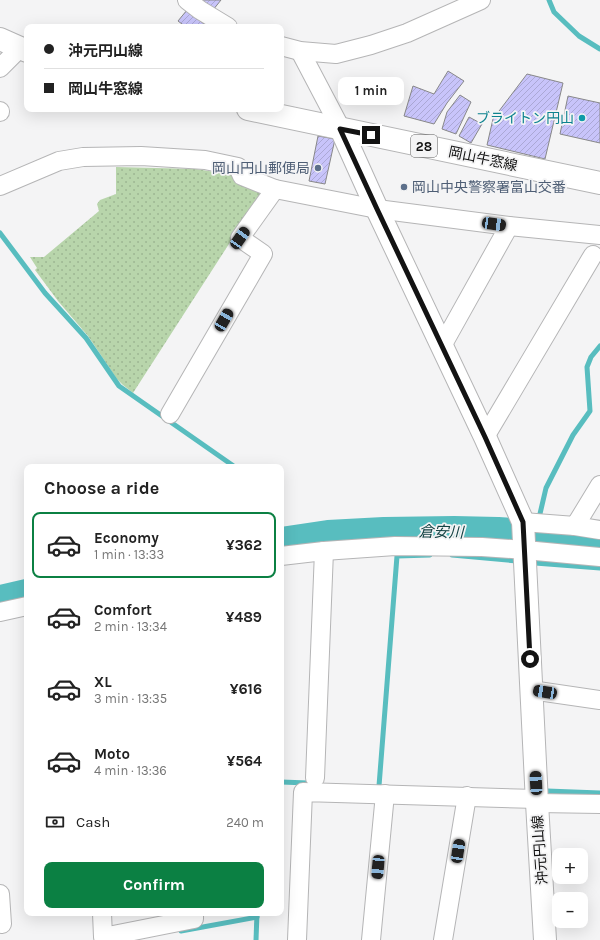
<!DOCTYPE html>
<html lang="en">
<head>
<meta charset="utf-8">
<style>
	body { margin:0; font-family:Karla,"Noto Sans JP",sans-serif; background:#f6f6f6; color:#222; height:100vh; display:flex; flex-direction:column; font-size:15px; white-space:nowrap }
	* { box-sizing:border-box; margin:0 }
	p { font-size:13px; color:#767676 }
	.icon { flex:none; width:22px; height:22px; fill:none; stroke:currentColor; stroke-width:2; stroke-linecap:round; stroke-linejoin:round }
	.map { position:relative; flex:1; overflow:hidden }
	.details { position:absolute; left:24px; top:464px; width:260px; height:452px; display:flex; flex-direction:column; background:#fff; border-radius:8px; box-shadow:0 4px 16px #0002 }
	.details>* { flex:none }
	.hud { position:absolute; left:24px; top:24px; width:260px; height:88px; border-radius:8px; box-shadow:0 4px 16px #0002; display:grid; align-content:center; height:88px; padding:0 20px; background:#fff }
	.buttons { position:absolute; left:552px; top:848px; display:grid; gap:8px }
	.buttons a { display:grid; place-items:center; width:36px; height:36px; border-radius:8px; background:#fff; box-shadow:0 4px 16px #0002; font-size:20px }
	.end { position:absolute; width:18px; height:18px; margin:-9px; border:5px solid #131313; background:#fff; box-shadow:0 0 0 2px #fff }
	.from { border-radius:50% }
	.bubble { position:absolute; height:28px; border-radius:8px; background:#fff; box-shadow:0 4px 16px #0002; font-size:13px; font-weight:700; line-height:28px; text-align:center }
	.car { position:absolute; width:12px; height:24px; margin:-12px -6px; border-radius:5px; box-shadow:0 0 3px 1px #0007; background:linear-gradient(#222 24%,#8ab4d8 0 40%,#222 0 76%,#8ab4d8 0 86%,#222 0) }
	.hud b { display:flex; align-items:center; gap:14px; height:38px; font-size:15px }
	.hud b+b { border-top:1px solid #e0e0e0 }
	.hud i { width:10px; height:10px; background:#222 }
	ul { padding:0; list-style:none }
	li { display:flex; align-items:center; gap:12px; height:66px; margin:0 8px 6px; padding:0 12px; border:2px solid transparent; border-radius:8px }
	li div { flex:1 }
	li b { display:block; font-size:15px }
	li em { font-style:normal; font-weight:700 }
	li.selected { border-color:#0b8043 }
	li>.icon { width:36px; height:36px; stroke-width:1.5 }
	h2 { padding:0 20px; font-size:18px; line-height:48px }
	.pay { display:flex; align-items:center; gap:10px; height:44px; padding:0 20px; font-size:15px }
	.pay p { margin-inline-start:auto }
	.button { display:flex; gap:8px; margin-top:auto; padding:8px 20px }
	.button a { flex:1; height:46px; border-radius:8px; background:#0b8043; color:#fff; font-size:16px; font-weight:700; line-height:46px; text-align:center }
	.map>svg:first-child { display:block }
</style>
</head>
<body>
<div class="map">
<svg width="600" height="940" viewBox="0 0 600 940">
	<defs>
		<pattern id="grass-dots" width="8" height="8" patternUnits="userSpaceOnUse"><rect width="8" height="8" fill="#b8d5ab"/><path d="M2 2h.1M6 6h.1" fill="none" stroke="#9db692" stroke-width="1.8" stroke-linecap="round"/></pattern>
		<pattern id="building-hatch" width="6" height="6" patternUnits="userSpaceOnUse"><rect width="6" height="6" fill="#c8c4fa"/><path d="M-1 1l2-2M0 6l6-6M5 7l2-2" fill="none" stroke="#aba8d5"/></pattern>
	</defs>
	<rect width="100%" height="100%" fill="#f4f4f5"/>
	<path fill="url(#grass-dots)" d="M116 167 196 169 234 175 265 188 133 393 123 385 117 379 88 336 58 301 35 270 37 268 30 257H44L99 211 97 204 100 200 116 194Z"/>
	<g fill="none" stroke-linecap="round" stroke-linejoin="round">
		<g stroke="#58bdbf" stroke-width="5">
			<path d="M549 0 554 12 579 36 600 49"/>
			<path d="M0 233 45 293 86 338 119 386 235 467"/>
			<path d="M539 518 546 488 573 435 590 411 587 367 591 357 600 346"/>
			<path d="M452 555 517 561"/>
			<path d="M535 563 600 568"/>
			<path d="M281 782 308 783"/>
			<path d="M379 786 397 556 430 555"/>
			<path d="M547 791 600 793"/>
			<path d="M181 931 257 917"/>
			<path d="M256 940 257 913"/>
		</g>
		<g stroke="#58bdbf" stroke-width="30">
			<path d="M281 542 328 535 384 532 454 531 498 532 539 535 600 544"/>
			<path d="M0 600 27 594"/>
		</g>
	</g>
	<g fill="url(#building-hatch)" stroke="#888889">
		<path d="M201 0H221L213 10Z"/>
		<path d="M187 10 204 24 202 27H186L178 21Z"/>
		<path d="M448 71 464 81 447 103 434 124 404 116 413 86 434 94Z"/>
		<path d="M527 74 563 83 545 159 487 145 493 119Z"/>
		<path d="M460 95 471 102 456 134 442 129 447 112Z"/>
		<path d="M568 96 600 103V143L560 134Z"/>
		<path d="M469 117 482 124 471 143 459 136Z"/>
		<path d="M318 136 335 139 325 184 309 181Z"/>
	</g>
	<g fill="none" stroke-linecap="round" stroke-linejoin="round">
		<defs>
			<g id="minor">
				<path d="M187 0 200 10 228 27"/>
				<path d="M281 46 300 51 336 54 371 45 407 33 481 0"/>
				<path d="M300 51 341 129"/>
				<path d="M0 68 20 48"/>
				<path d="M0 111V112"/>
				<path d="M0 186 59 161 83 157 141 156 205 160 238 167 242 176 275 189 377 209 509 226 600 235"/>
				<path d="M442 346 509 226"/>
				<path d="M170 414 263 254 240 238 275 189"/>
				<path d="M485 437 593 255"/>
				<path d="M523 522 575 526 600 485"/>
				<path d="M575 526 600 530"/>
				<path d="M281 556 324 551 395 546 482 547 525 550 600 557"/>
				<path d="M0 612 27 606"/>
				<path d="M531 690 600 700"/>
				<path d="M315 778 324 551"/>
				<path d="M537 803 600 804"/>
				<path d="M0 894 2 924"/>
				<path d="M102 913 103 937 194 919V913"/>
				<path d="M297 940 303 792 537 799"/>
				<path d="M371 940 385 794"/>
				<path d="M443 940 467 796"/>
			</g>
			<path id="secondary" d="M341 129 377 209 485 437 523 522 537 803 545 940"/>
			<g id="primary">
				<path d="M0 39 27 51"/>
				<path d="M248 109 600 183"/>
			</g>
		</defs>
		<use href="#minor" stroke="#b5b5b6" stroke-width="20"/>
		<use href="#secondary" stroke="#b5b5b6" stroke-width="24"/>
		<use href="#primary" stroke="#b5b5b6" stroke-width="24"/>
		<use href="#minor" stroke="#fff" stroke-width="18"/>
		<use href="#secondary" stroke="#fff" stroke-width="22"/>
		<use href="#primary" stroke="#fff" stroke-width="22"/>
	</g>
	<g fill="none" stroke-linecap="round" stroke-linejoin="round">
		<path stroke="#131313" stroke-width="5" d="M371 135 340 129 377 209 485 437 523 522 530 659"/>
	</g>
	<circle fill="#0f9aa8" stroke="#f4f4f5" stroke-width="1.5" cx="582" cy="118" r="4"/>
	<g fill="#5c6f8a" stroke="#f4f4f5" stroke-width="1.5">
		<circle cx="318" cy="168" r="4"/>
		<circle cx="404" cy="187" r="4"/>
	</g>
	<g text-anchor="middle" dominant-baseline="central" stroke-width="3.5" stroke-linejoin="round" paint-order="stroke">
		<rect fill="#f4f4f5" stroke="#565657" stroke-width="1" x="411" y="135" width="26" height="22" rx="3"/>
		<g font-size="13" font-weight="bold" fill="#131313">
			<text x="424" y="146">28</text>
		</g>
		<g font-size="14" fill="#0d838f" stroke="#f4f4f5" text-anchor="end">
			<text x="574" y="118">ブライトン円山</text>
		</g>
		<g font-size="14" fill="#131313" stroke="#f4f4f5">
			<text transform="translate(483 159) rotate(12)">岡山牛窓線</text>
			<text transform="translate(540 850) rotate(-94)">沖元円山線</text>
		</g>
		<g font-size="14" fill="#4e5e75" stroke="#f4f4f5" text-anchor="end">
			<text x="310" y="168">岡山円山郵便局</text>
			<text x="412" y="187" text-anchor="start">岡山中央警察署富山交番</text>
		</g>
		<g font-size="15" font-style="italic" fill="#134243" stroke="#f4f4f5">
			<text transform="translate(441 532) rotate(1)">倉安川</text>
		</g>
	</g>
</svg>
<div class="buttons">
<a>+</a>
<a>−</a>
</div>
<i class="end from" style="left:530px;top:659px"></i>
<i class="end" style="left:371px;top:135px"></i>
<div class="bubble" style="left:338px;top:77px;width:66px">1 min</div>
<i class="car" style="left:494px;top:224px;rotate:98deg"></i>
<i class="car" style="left:240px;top:238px;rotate:35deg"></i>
<i class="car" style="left:224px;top:320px;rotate:30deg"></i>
<i class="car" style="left:545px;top:692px;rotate:279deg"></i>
<i class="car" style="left:536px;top:783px;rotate:357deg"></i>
<i class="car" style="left:458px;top:851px;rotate:9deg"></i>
<i class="car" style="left:378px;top:867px;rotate:185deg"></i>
<div class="hud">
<b><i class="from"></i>沖元円山線</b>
<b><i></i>岡山牛窓線</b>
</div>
<section class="details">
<h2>Choose a ride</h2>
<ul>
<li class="selected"><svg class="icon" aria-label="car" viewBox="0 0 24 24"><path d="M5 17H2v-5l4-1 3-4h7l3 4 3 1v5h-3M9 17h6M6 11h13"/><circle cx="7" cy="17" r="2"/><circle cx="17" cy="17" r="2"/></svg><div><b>Economy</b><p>1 min · 13:33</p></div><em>¥362</em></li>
<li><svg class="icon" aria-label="car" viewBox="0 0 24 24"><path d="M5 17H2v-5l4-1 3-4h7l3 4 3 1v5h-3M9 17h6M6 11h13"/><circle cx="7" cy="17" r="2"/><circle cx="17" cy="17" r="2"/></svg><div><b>Comfort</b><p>2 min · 13:34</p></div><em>¥489</em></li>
<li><svg class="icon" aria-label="car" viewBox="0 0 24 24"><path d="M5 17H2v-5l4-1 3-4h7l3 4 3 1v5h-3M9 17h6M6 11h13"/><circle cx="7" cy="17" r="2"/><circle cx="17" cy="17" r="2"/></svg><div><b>XL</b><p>3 min · 13:35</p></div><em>¥616</em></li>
<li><svg class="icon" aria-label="car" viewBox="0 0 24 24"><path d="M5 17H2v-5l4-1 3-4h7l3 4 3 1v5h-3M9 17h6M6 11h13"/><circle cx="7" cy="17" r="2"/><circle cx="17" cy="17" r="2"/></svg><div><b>Moto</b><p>4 min · 13:36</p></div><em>¥564</em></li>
</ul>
<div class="pay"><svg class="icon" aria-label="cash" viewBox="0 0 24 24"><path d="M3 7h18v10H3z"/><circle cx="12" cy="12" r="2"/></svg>Cash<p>240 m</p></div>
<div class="button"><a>Confirm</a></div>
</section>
</div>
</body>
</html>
